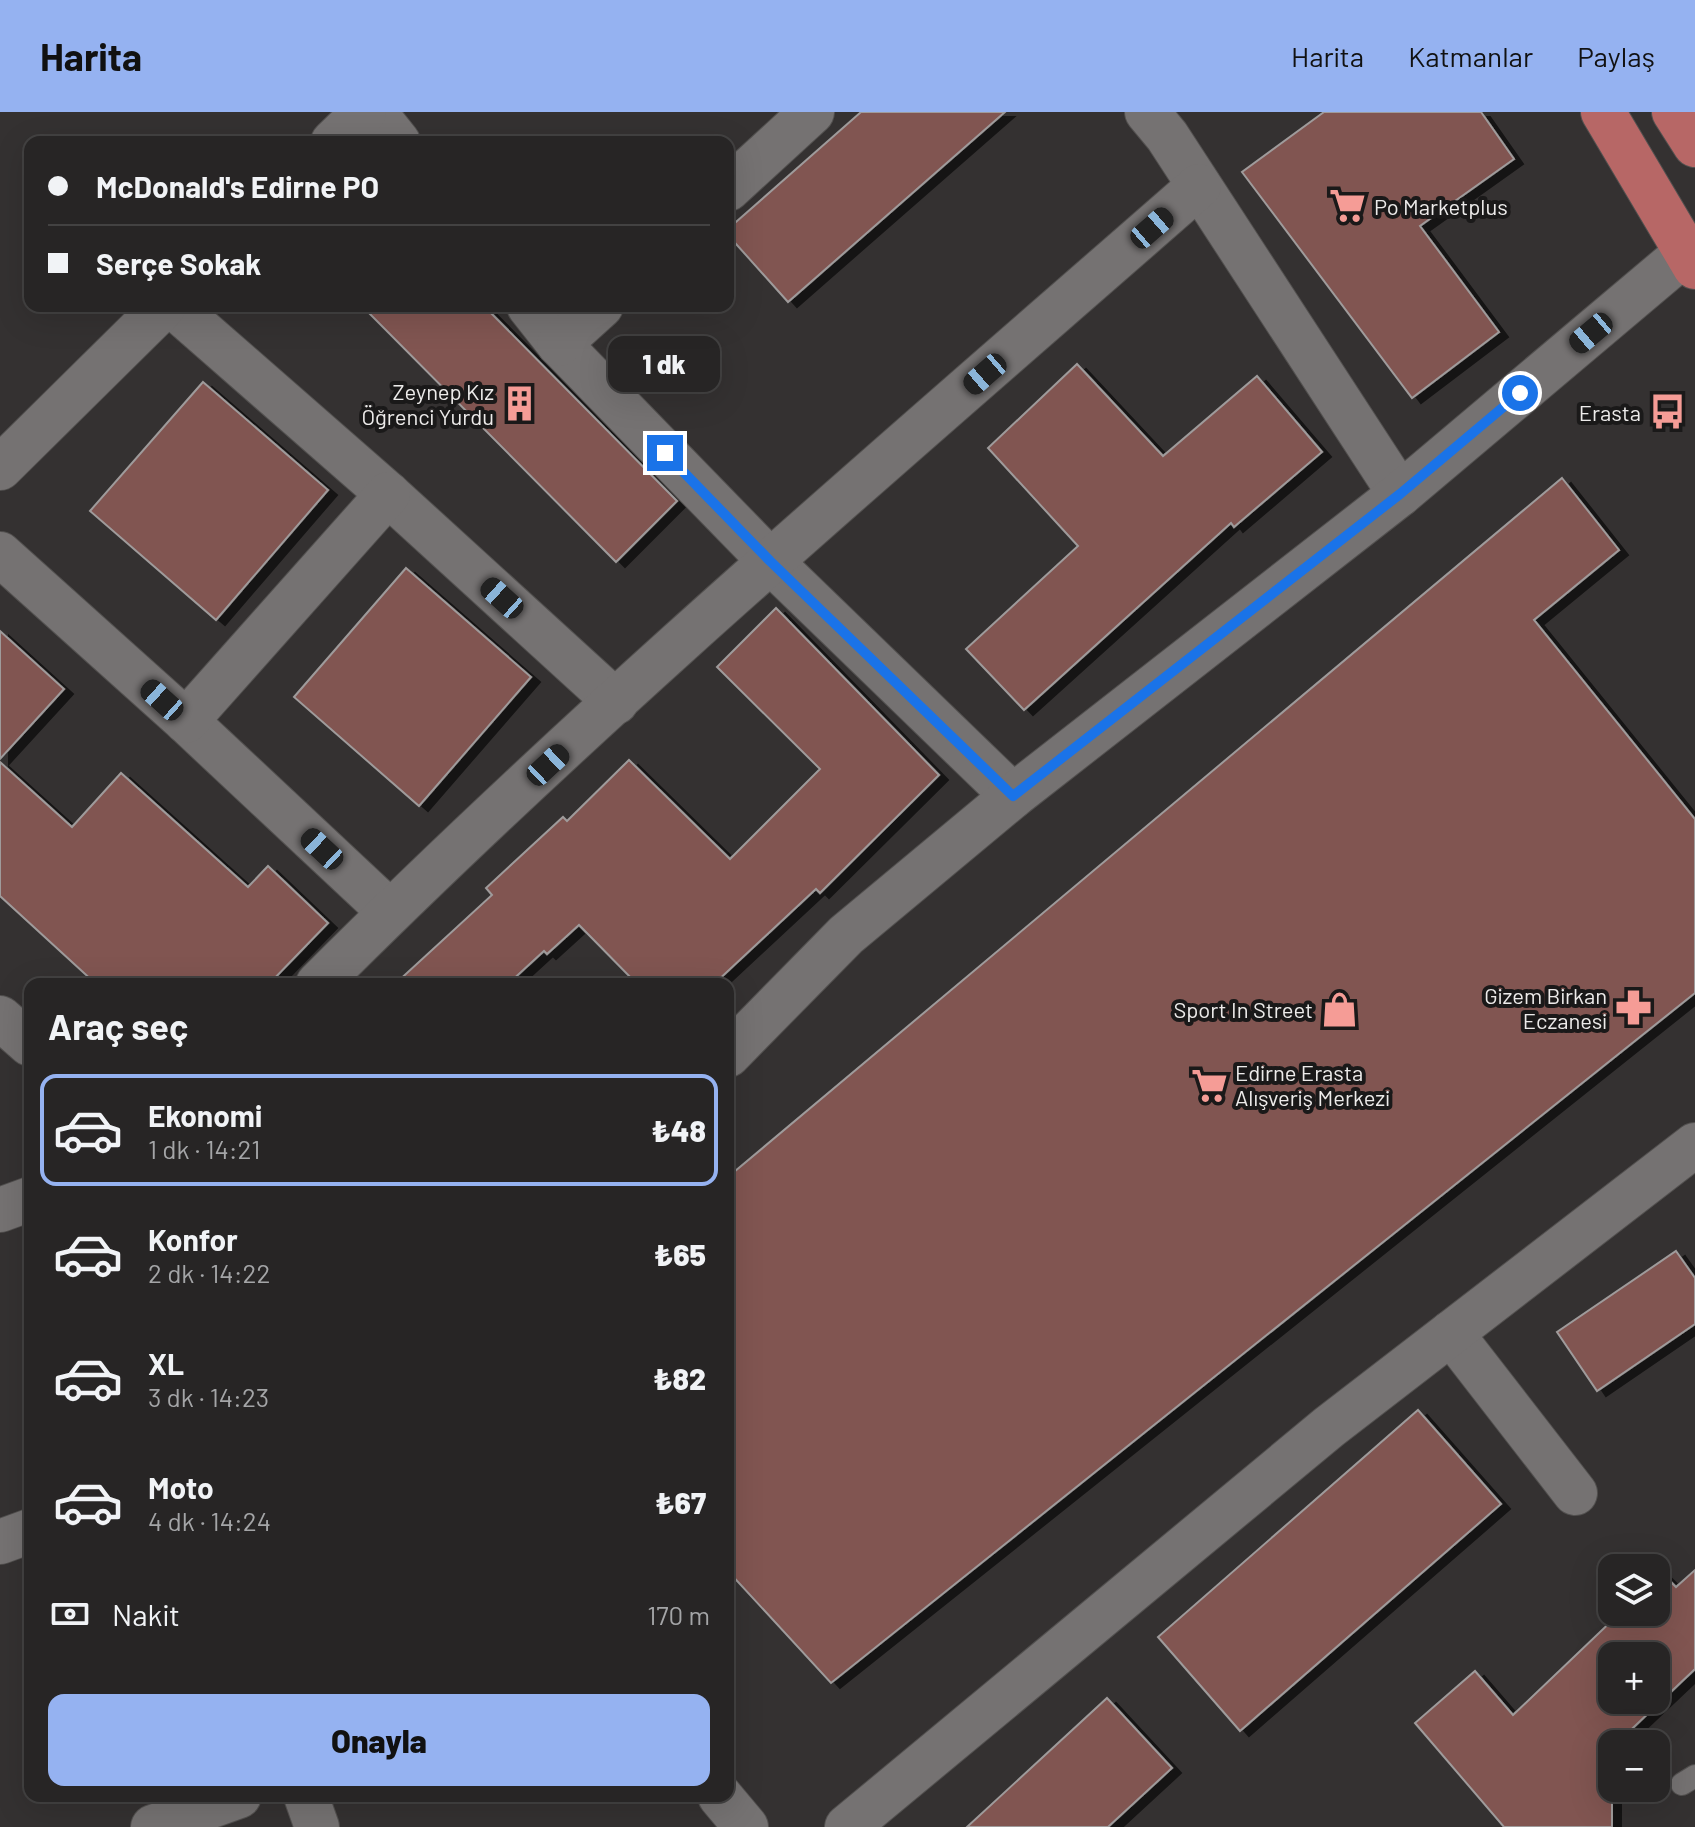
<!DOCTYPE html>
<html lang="tr">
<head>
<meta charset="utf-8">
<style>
	body { margin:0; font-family:Barlow,sans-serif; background:#2f2d2d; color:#f1f3f6; height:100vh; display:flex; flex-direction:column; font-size:30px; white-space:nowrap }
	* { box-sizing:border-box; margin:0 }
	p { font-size:26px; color:#a4a5a7 }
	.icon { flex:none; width:44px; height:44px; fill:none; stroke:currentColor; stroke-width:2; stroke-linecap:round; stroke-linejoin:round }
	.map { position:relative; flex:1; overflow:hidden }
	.panel { position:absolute; left:24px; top:866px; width:710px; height:824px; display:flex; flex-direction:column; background:#272525; border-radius:16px; box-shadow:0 8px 32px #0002,0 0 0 2px #434242 }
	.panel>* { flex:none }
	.banner { position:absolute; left:24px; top:24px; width:710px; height:176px; border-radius:16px; box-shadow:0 8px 32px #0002,0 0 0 2px #434242; display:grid; align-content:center; height:176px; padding:0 24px; background:#272525 }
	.tools { position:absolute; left:1598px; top:1442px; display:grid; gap:16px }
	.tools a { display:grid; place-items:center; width:72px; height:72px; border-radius:16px; background:#272525; box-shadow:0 8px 32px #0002,0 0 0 2px #434242; font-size:40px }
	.end { position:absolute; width:36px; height:36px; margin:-18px; border:10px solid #1a73e8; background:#fff; box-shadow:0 0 0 4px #fff }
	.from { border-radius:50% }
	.bubble { position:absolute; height:56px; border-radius:16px; background:#272525; box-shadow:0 8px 32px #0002,0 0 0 2px #434242; font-size:26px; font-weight:800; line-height:56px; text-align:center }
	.car { position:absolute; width:24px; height:48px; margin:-24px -12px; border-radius:10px; box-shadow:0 0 6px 2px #0007; background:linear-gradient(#222 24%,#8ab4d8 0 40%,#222 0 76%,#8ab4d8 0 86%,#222 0) }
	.banner b { display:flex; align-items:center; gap:28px; height:76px; font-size:30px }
	.banner b+b { border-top:2px solid #434242 }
	.banner i { width:20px; height:20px; background:#f1f3f6 }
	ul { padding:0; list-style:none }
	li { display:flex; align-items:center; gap:24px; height:112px; margin:0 16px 12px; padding:0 8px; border:4px solid transparent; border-radius:16px }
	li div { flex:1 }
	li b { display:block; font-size:30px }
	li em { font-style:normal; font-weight:800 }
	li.on { border-color:#95b2f1 }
	li>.icon { width:72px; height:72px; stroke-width:1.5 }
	h2 { padding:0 24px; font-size:36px; line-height:96px }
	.pay { display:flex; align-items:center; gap:20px; height:88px; padding:0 24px; font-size:30px }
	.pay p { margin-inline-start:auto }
	.action { display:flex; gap:16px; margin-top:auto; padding:16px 24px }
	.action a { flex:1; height:92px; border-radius:16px; background:#95b2f1; color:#111; font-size:32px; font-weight:800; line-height:92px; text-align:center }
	header { display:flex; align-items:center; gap:48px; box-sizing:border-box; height:112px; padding:0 40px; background:#95b2f1; color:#111 }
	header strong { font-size:38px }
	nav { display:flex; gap:44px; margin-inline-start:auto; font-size:28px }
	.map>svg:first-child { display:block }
</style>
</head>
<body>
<header>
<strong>Harita</strong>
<nav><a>Harita</a><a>Katmanlar</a><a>Paylaş</a></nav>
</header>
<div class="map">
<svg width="1695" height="1715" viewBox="0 0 1695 1715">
	<defs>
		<filter id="shadow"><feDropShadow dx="9" dy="5" stdDeviation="0" flood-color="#0009"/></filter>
	</defs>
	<rect width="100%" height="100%" fill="#343131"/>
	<g fill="#815451" stroke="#9f9b9b" stroke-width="2" fill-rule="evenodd" filter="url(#shadow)">
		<path d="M861 0H1005L788 190 728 123V117Z"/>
		<path d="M1324 0H1481L1514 47 1420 114 1499 220 1412 286 1242 60Z"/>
		<path d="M362 194H484L677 389 616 450Z"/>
		<path d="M1077 252 1163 344 1257 264 1322 340 1234 415 1231 411 1024 598 966 537 1078 434 988 336Z"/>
		<path d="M203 270 328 378 216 508 90 399Z"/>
		<path d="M1562 366 1619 438 1534 508 1695 707V881L831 1571 728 1459V1065Z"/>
		<path d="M406 456 531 565 419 694 294 585Z"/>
		<path d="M776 496 939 663 820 781 816 777 714 872H637L579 813 547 842 544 839 508 872H395L492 783 486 776 563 705 567 709 629 648 730 747 820 657 717 555Z"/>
		<path d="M0 519 64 577 0 647Z"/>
		<path d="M0 650 72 715 121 661 248 775 268 754 328 811 269 872H96L0 784Z"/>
		<path d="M1676 1139 1695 1166V1212L1597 1279 1557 1220Z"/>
		<path d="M1418 1298 1501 1392 1240 1619 1158 1525Z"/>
		<path d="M1656 1455 1676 1475 1695 1458V1557L1616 1632H1612V1715H1504L1415 1611 1475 1559 1513 1603 1621 1500H1656ZM1612 1544H1656V1588H1612Z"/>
		<path d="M1107 1586 1172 1656 1108 1715H967Z"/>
	</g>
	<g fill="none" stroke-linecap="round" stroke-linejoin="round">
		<defs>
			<path id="service" d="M1682 1672 1695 1664"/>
			<g id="minor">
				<path d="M374 0 398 30"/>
				<path d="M1147 0 1167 24 1400 382"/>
				<path d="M333 30 364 0"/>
				<path d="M728 77 812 0"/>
				<path d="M173 194 388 382 616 590"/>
				<path d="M529 194 559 232 770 449 1013 684"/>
				<path d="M559 232 601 194"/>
				<path d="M0 356 164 194"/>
				<path d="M0 442 186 609 390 800"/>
				<path d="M186 609 388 382"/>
				<path d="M318 872C598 592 901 335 1199 74"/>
				<path d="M728 943 846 823 1013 684 1400 382 1687 140"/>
				<path d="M0 1098 30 1087"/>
				<path d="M1451 1221 1575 1381"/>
				<path d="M0 1430 30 1419"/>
				<path d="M306 1684 317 1715"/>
				<path d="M153 1715 239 1684"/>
				<path d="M847 1715 1329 1315 1695 1033"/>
			</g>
			<g id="tertiary">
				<path d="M0 906 30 932"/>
				<path d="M720 1684 746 1715"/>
			</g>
			<g id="primary">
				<path d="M1603 0 1695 155"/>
				<path d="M1674 0 1695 33"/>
			</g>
		</defs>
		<use href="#service" stroke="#52504f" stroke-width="24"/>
		<use href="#minor" stroke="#52504f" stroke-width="46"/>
		<use href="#tertiary" stroke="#52504f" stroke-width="46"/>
		<use href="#primary" stroke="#52504f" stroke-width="46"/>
		<use href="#service" stroke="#757272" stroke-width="22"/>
		<use href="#minor" stroke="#757272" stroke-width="44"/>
		<use href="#tertiary" stroke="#757272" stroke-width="44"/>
		<use href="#primary" stroke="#b76766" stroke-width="44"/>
	</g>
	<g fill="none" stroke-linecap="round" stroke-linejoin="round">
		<path stroke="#1a73e8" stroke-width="10" d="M665 341 770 449 1013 684 1400 382 1520 281"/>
	</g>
	<defs>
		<symbol id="supermarket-bare" viewBox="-9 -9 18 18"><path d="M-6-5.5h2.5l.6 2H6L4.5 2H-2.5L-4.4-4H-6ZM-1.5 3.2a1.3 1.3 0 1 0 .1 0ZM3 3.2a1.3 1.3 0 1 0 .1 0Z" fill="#f59c96" stroke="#1a1919" stroke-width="2.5" paint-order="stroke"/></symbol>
		<symbol id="building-bare" viewBox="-9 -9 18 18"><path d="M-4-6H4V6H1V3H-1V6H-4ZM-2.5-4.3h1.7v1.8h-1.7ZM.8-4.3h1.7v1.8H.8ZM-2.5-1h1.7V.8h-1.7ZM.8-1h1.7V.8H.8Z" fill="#f59c96" stroke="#1a1919" stroke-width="2.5" paint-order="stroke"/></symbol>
		<symbol id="bus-bare" viewBox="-9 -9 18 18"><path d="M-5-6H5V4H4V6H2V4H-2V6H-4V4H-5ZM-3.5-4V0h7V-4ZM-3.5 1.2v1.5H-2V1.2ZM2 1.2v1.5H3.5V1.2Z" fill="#f59c96" stroke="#1a1919" stroke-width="2.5" paint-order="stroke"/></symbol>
		<symbol id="pharmacy-bare" viewBox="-9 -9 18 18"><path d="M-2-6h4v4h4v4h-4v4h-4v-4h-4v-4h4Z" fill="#f59c96" stroke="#1a1919" stroke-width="2.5" paint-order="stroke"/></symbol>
		<symbol id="shop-bare" viewBox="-9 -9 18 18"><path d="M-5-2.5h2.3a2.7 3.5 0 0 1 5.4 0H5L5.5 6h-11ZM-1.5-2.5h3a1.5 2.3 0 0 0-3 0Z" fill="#f59c96" stroke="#1a1919" stroke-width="2.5" paint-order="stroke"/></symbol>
	</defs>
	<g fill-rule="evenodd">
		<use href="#supermarket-bare" x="1322" y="68" width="51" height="51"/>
		<use href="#building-bare" x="494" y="266" width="51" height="51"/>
		<use href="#bus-bare" x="1642" y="274" width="51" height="51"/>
		<use href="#pharmacy-bare" x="1608" y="870" width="51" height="51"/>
		<use href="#shop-bare" x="1314" y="872" width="51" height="51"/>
		<use href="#supermarket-bare" x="1184" y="948" width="51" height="51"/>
	</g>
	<g text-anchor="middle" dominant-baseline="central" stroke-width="8" stroke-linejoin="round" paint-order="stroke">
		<g font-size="22" fill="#edebea" stroke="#1a1919" text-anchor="end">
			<text x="1374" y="94" text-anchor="start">Po Marketplus</text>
			<text x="494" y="279">Zeynep Kız<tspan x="494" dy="25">Öğrenci Yurdu</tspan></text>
			<text x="1641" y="300">Erasta</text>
			<text x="1607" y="883">Gizem Birkan<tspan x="1607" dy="25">Eczanesi</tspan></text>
			<text x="1313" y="897">Sport In Street</text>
			<text x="1235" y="960" text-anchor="start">Edirne Erasta<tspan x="1235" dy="25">Alışveriş Merkezi</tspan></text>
		</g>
	</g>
</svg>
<div class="tools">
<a><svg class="icon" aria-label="layers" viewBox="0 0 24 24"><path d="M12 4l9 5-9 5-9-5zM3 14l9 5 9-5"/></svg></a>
<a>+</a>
<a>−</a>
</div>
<i class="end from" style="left:1520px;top:281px"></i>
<i class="end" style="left:665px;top:341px"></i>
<div class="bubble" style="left:608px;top:224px;width:112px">1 dk</div>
<i class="car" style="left:1152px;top:116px;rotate:49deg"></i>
<i class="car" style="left:1591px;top:221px;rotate:230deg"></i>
<i class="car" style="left:985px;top:262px;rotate:229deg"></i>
<i class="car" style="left:502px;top:486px;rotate:312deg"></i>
<i class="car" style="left:162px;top:588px;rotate:312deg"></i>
<i class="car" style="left:548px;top:653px;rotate:47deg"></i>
<i class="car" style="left:322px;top:737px;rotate:313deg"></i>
<div class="banner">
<b><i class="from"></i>McDonald's Edirne PO</b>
<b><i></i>Serçe Sokak</b>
</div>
<section class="panel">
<h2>Araç seç</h2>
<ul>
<li class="on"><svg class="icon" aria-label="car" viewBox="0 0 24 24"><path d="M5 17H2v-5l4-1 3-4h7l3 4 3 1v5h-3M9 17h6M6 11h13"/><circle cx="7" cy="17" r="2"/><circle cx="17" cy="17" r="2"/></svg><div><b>Ekonomi</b><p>1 dk · 14:21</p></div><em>₺48</em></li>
<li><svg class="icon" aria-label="car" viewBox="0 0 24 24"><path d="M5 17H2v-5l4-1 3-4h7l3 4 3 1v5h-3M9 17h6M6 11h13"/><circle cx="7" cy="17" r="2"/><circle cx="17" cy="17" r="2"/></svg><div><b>Konfor</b><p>2 dk · 14:22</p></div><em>₺65</em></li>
<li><svg class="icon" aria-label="car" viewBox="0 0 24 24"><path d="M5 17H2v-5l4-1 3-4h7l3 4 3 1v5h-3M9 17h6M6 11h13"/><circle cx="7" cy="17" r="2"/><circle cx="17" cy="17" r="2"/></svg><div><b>XL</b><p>3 dk · 14:23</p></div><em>₺82</em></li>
<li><svg class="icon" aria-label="car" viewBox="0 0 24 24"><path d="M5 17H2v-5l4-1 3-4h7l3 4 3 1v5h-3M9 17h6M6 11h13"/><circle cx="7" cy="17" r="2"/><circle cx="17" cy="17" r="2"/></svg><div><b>Moto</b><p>4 dk · 14:24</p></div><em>₺67</em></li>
</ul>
<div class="pay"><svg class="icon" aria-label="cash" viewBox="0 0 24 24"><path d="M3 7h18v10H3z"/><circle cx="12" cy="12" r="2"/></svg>Nakit<p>170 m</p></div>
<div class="action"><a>Onayla</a></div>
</section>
</div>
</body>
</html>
